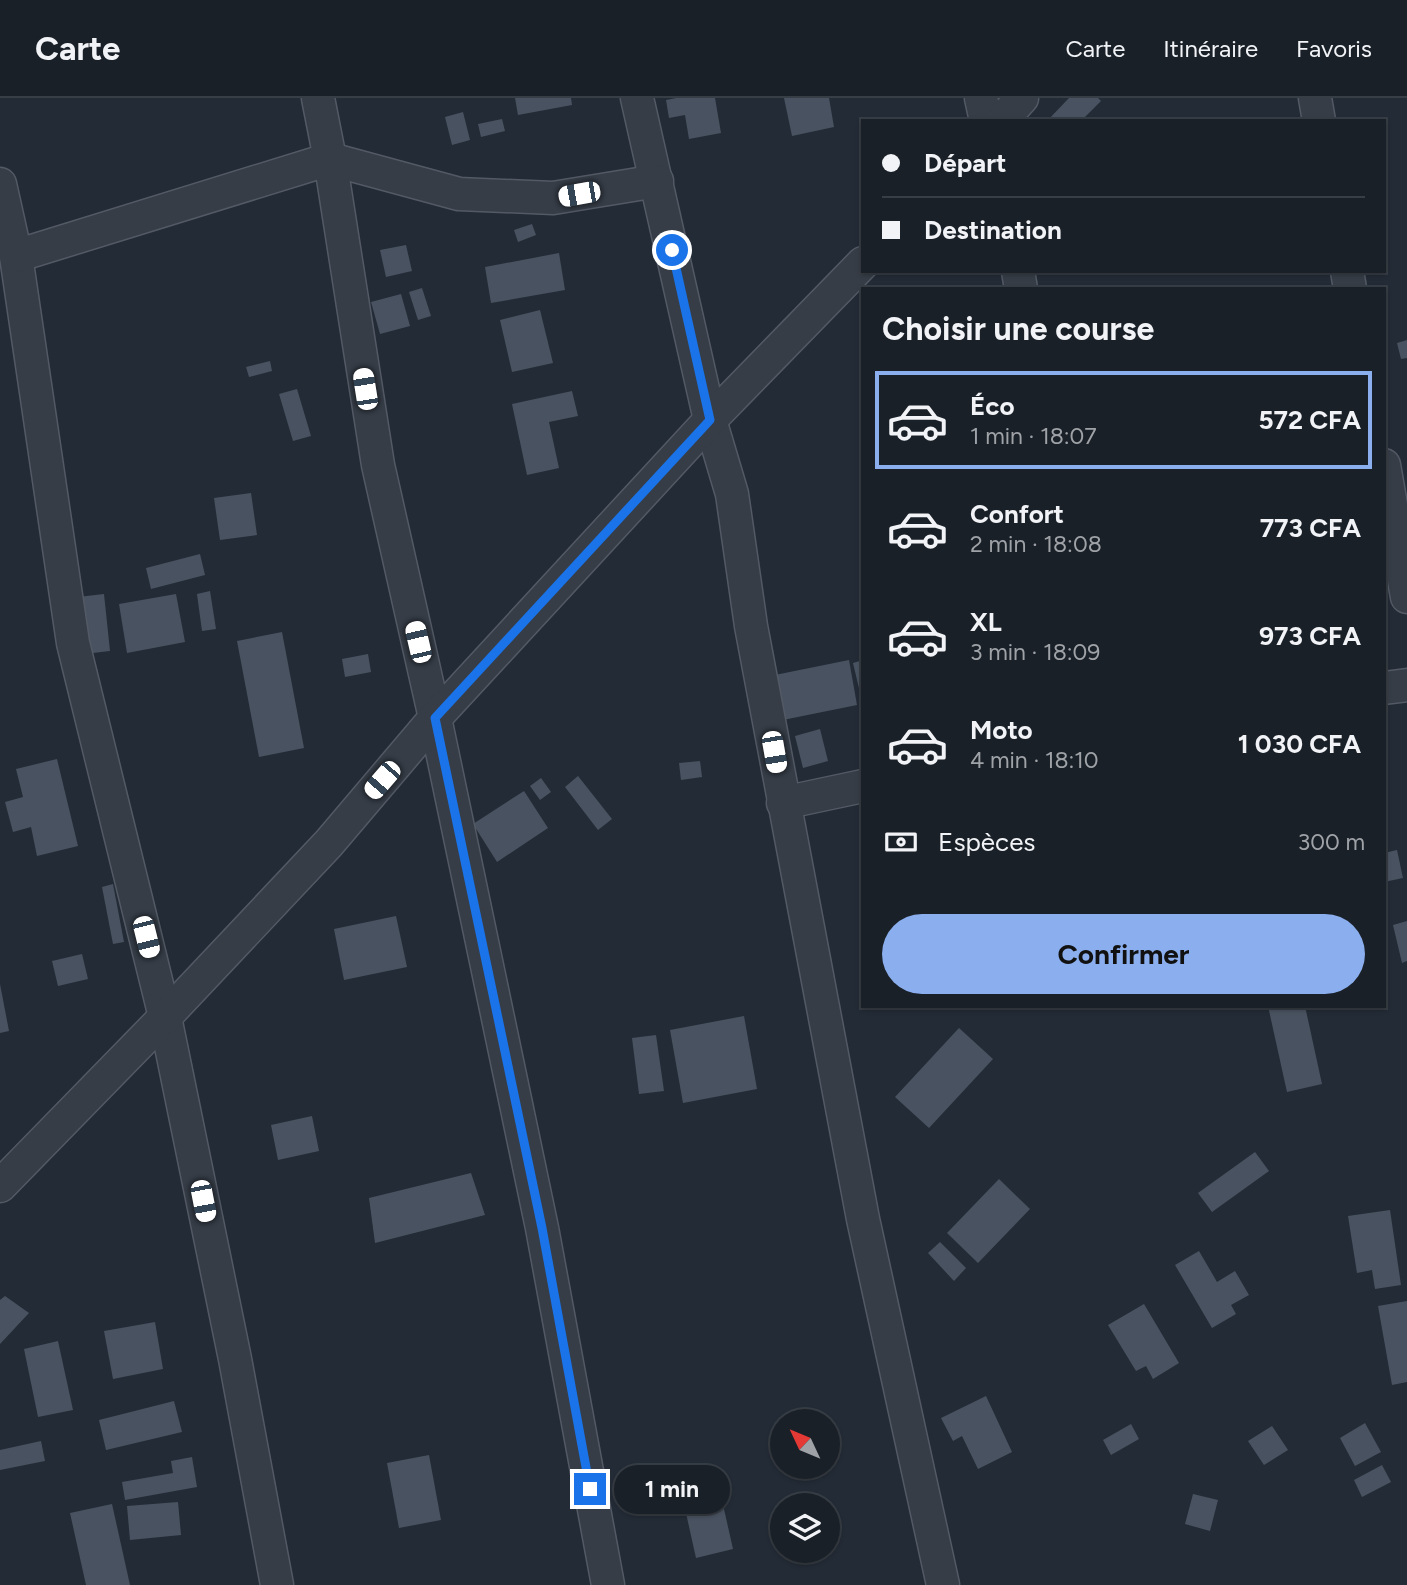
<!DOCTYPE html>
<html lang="fr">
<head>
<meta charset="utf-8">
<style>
	body { margin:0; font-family:Figtree,sans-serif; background:#272d34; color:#f1f3f6; height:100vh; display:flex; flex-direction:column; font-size:26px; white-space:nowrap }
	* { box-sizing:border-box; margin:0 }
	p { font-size:23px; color:#9fa3a8 }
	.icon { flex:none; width:38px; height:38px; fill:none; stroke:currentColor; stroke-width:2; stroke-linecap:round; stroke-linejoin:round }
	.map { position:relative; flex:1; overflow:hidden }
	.drawer { position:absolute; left:861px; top:189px; width:525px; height:721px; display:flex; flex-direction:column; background:#1a2028; border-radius:0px; box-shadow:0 2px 5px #0004,0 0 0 2px #383e45 }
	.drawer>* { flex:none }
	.banner { position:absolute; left:861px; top:21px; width:525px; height:154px; border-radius:0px; box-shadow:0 2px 5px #0004,0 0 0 2px #383e45; display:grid; align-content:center; height:154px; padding:0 21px; background:#1a2028 }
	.needle { width:46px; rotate:314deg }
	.fabs { position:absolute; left:770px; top:1311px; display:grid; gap:14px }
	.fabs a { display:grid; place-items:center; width:70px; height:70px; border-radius:50%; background:#1a2028; box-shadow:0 2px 5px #0004,0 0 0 2px #383e45; font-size:35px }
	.end { position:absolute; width:32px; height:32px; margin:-16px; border:9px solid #1a73e8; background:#fff; box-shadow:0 0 0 4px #fff }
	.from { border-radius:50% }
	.bubble { position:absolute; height:49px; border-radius:24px; background:#1a2028; box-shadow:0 2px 5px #0004,0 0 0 2px #383e45; font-size:23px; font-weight:700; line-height:49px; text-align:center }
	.car { position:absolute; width:21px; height:42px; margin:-21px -10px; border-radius:9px; box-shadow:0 0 5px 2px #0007; background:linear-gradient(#fff 24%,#345 0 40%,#fff 0 76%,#345 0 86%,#fff 0) }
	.banner b { display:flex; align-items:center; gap:24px; height:66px; font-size:26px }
	.banner b+b { border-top:2px solid #383e45 }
	.banner i { width:18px; height:18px; background:#f1f3f6 }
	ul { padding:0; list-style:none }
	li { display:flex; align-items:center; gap:21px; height:98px; margin:0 14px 10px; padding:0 7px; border:4px solid transparent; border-radius:0px }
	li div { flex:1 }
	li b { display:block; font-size:26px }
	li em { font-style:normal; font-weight:700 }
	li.selected { border-color:#8bafee }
	li>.icon { width:63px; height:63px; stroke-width:1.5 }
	h2 { padding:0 21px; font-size:32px; line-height:84px }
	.pay { display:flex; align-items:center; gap:18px; height:77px; padding:0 21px; font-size:26px }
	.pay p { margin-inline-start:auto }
	.primary-button { display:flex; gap:14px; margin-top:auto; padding:14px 21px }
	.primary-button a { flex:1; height:80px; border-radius:42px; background:#8bafee; color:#111; font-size:28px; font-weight:700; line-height:80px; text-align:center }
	header { display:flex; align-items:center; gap:42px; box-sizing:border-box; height:98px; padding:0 35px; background:#1a2028; border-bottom:2px solid #383e45 }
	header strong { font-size:33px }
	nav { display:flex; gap:38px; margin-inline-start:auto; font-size:24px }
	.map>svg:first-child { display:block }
</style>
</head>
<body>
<header>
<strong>Carte</strong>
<nav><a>Carte</a><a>Itinéraire</a><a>Favoris</a></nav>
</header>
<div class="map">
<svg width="1407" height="1487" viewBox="0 0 1407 1487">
	<rect width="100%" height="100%" fill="#232b36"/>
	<g fill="#495260">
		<path d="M515 0H571L572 7 518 17Z"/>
		<path d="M676 0H715L721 35 689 41 685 17 669 20 666 2Z"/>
		<path d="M784 0H829L834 29 792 38Z"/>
		<path d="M1069 0H1098L1101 3 1081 23H1047Z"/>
		<path d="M463 14 470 42 452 47 445 19Z"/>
		<path d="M502 21 505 33 481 39 478 26Z"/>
		<path d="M532 126 536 137 518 144 514 132Z"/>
		<path d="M406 147 412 173 386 179 380 152Z"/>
		<path d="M559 155 565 192 491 205 485 169Z"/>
		<path d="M422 190 431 218 418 222 409 194Z"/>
		<path d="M401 196 410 228 380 236 371 204Z"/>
		<path d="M540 212 553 265 512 274 500 222Z"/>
		<path d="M1407 242V260L1401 261 1397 245Z"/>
		<path d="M270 263 272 273 249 279 246 269Z"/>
		<path d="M297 291 311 338 293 343 279 296Z"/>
		<path d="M572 293 578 318 549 324 559 370 527 377 512 306Z"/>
		<path d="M251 395 257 437 220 442 214 400Z"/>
		<path d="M200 456 205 477 151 491 146 470Z"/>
		<path d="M210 493 216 531 202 533 197 496Z"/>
		<path d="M104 496 110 553 84 556 78 499Z"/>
		<path d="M176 496 185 544 127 555 119 506Z"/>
		<path d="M282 534 304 650 259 659 237 543Z"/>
		<path d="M368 556 371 574 345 579 342 561Z"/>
		<path d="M849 562 857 607 773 624 765 579Z"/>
		<path d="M863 562V603H862L853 565Z"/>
		<path d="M820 631 828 663 803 670 795 638Z"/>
		<path d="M57 661 78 748 37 758 31 729 13 734 5 704 23 699 16 671Z"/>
		<path d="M700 663 702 679 681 682 679 665Z"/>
		<path d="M578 678 612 721 598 732 565 689Z"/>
		<path d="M541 680 551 694 540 702 530 688Z"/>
		<path d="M524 693 548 730 497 764 473 726Z"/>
		<path d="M1397 752 1403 780 1384 784V755Z"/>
		<path d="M113 786 124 844 113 846 102 789Z"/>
		<path d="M396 818 407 869 344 882 334 831Z"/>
		<path d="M1407 823V863L1402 865 1393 827Z"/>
		<path d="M82 856 88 881 58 888 52 863Z"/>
		<path d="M0 886 9 933 0 935Z"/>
		<path d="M1268 908H1305L1322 986 1287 994Z"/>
		<path d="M744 918 757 991 683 1005 670 932Z"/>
		<path d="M959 930 993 961 929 1030 895 999Z"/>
		<path d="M656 937 664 993 639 996 632 940Z"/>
		<path d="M312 1018 319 1053 278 1062 271 1027Z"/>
		<path d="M1255 1054 1269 1073 1212 1114 1198 1095Z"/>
		<path d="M471 1075 485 1117 375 1145 369 1100Z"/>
		<path d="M999 1081 1030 1111 978 1165 947 1135Z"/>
		<path d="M1390 1112 1401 1187 1375 1191 1372 1172 1357 1175 1348 1118Z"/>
		<path d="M940 1144 966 1170 954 1183 928 1155Z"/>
		<path d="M1199 1153 1217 1184 1235 1173 1249 1197 1231 1207 1236 1216 1212 1230 1175 1167Z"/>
		<path d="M5 1198 29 1215 0 1246V1202Z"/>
		<path d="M1407 1203V1284L1392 1287 1378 1208Z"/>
		<path d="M1144 1206 1179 1265 1153 1281 1146 1268 1136 1273 1108 1227Z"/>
		<path d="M155 1224 163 1271 113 1281 104 1233Z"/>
		<path d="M58 1243 73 1312 38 1319 24 1251Z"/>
		<path d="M986 1298 1012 1354 978 1371 962 1338 953 1343 941 1320Z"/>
		<path d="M174 1303 182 1334 106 1352 99 1322Z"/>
		<path d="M1365 1325 1381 1354 1355 1368 1340 1340Z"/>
		<path d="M1131 1326 1139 1341 1111 1357 1103 1342Z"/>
		<path d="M1272 1328 1288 1352 1264 1367 1248 1343Z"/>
		<path d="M41 1343 45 1363 0 1372V1352Z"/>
		<path d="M429 1357 441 1422 399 1430 387 1365Z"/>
		<path d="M192 1359 197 1389 125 1402 122 1384 173 1375 171 1363Z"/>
		<path d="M1382 1367 1391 1384 1362 1399 1354 1382Z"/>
		<path d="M719 1389 733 1451 696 1460 682 1397Z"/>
		<path d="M1193 1396 1218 1402 1210 1433 1185 1426Z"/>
		<path d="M178 1404 181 1437 130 1442 127 1408Z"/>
		<path d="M112 1406 130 1487H86L70 1415Z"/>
	</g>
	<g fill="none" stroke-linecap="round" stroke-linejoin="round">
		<defs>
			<g id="street">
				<path d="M318 0 330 61 378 367 435 620 542 1130 608 1487"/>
				<path d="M637 0 710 322 732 396 751 528 863 1121 943 1487"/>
				<path d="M981 0 986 23"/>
				<path d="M1315 0 1319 23"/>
				<path d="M1001 23 1022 0"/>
				<path d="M0 86 16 158 73 545 165 919 235 1261 277 1487"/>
				<path d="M16 158 330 61 459 96 553 100 657 83"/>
				<path d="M1018 173 1021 191"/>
				<path d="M1347 173 1350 191"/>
				<path d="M1384 367 1407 499"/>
				<path d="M1384 590 1407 587"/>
				<path d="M783 705 863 688"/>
				<path d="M0 1088 165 919 329 745 435 620 710 322 863 165"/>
			</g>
		</defs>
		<use href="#street" stroke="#535a65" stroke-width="35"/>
		<use href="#street" stroke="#363d47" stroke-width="32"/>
	</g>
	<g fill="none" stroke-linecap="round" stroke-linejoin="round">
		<path stroke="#1a73e8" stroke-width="9" d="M590 1391 542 1130 435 620 710 322 672 152"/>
	</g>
</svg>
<div class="fabs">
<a><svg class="needle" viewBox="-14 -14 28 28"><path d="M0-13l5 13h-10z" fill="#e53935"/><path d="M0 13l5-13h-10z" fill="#9fa3a8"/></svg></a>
<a><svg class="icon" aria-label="layers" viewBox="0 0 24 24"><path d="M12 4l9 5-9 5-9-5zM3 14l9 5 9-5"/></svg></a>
</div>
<i class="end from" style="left:672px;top:152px"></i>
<i class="end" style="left:590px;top:1391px"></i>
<div class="bubble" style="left:614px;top:1367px;width:116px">1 min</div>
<i class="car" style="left:579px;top:96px;rotate:260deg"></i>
<i class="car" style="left:365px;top:291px;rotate:351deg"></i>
<i class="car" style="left:418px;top:544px;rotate:347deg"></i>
<i class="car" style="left:774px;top:654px;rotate:170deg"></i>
<i class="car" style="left:382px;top:682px;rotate:221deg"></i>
<i class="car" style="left:146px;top:839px;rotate:166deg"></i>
<i class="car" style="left:203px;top:1103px;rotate:169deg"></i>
<div class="banner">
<b><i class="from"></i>Départ</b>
<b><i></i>Destination</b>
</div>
<section class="drawer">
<h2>Choisir une course</h2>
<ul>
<li class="selected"><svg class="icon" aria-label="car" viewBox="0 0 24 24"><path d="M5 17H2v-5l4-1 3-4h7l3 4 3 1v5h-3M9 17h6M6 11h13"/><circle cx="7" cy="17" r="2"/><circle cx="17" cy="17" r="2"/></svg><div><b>Éco</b><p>1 min · 18:07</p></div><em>572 CFA</em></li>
<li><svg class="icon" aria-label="car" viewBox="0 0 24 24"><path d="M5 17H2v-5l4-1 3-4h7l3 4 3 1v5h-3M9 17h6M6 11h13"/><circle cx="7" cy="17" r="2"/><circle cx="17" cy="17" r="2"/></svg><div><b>Confort</b><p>2 min · 18:08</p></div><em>773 CFA</em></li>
<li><svg class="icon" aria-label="car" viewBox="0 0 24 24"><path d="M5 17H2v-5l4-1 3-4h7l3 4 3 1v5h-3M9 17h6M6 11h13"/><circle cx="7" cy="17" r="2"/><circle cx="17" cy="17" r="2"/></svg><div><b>XL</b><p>3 min · 18:09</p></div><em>973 CFA</em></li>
<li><svg class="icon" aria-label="car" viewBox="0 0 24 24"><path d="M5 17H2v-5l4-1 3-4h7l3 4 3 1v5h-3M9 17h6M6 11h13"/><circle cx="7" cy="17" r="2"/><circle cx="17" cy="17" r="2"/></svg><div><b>Moto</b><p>4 min · 18:10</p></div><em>1 030 CFA</em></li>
</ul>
<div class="pay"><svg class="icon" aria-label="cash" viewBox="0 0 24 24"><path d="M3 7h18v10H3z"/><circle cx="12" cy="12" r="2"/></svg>Espèces<p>300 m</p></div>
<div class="primary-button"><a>Confirmer</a></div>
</section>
</div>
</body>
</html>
